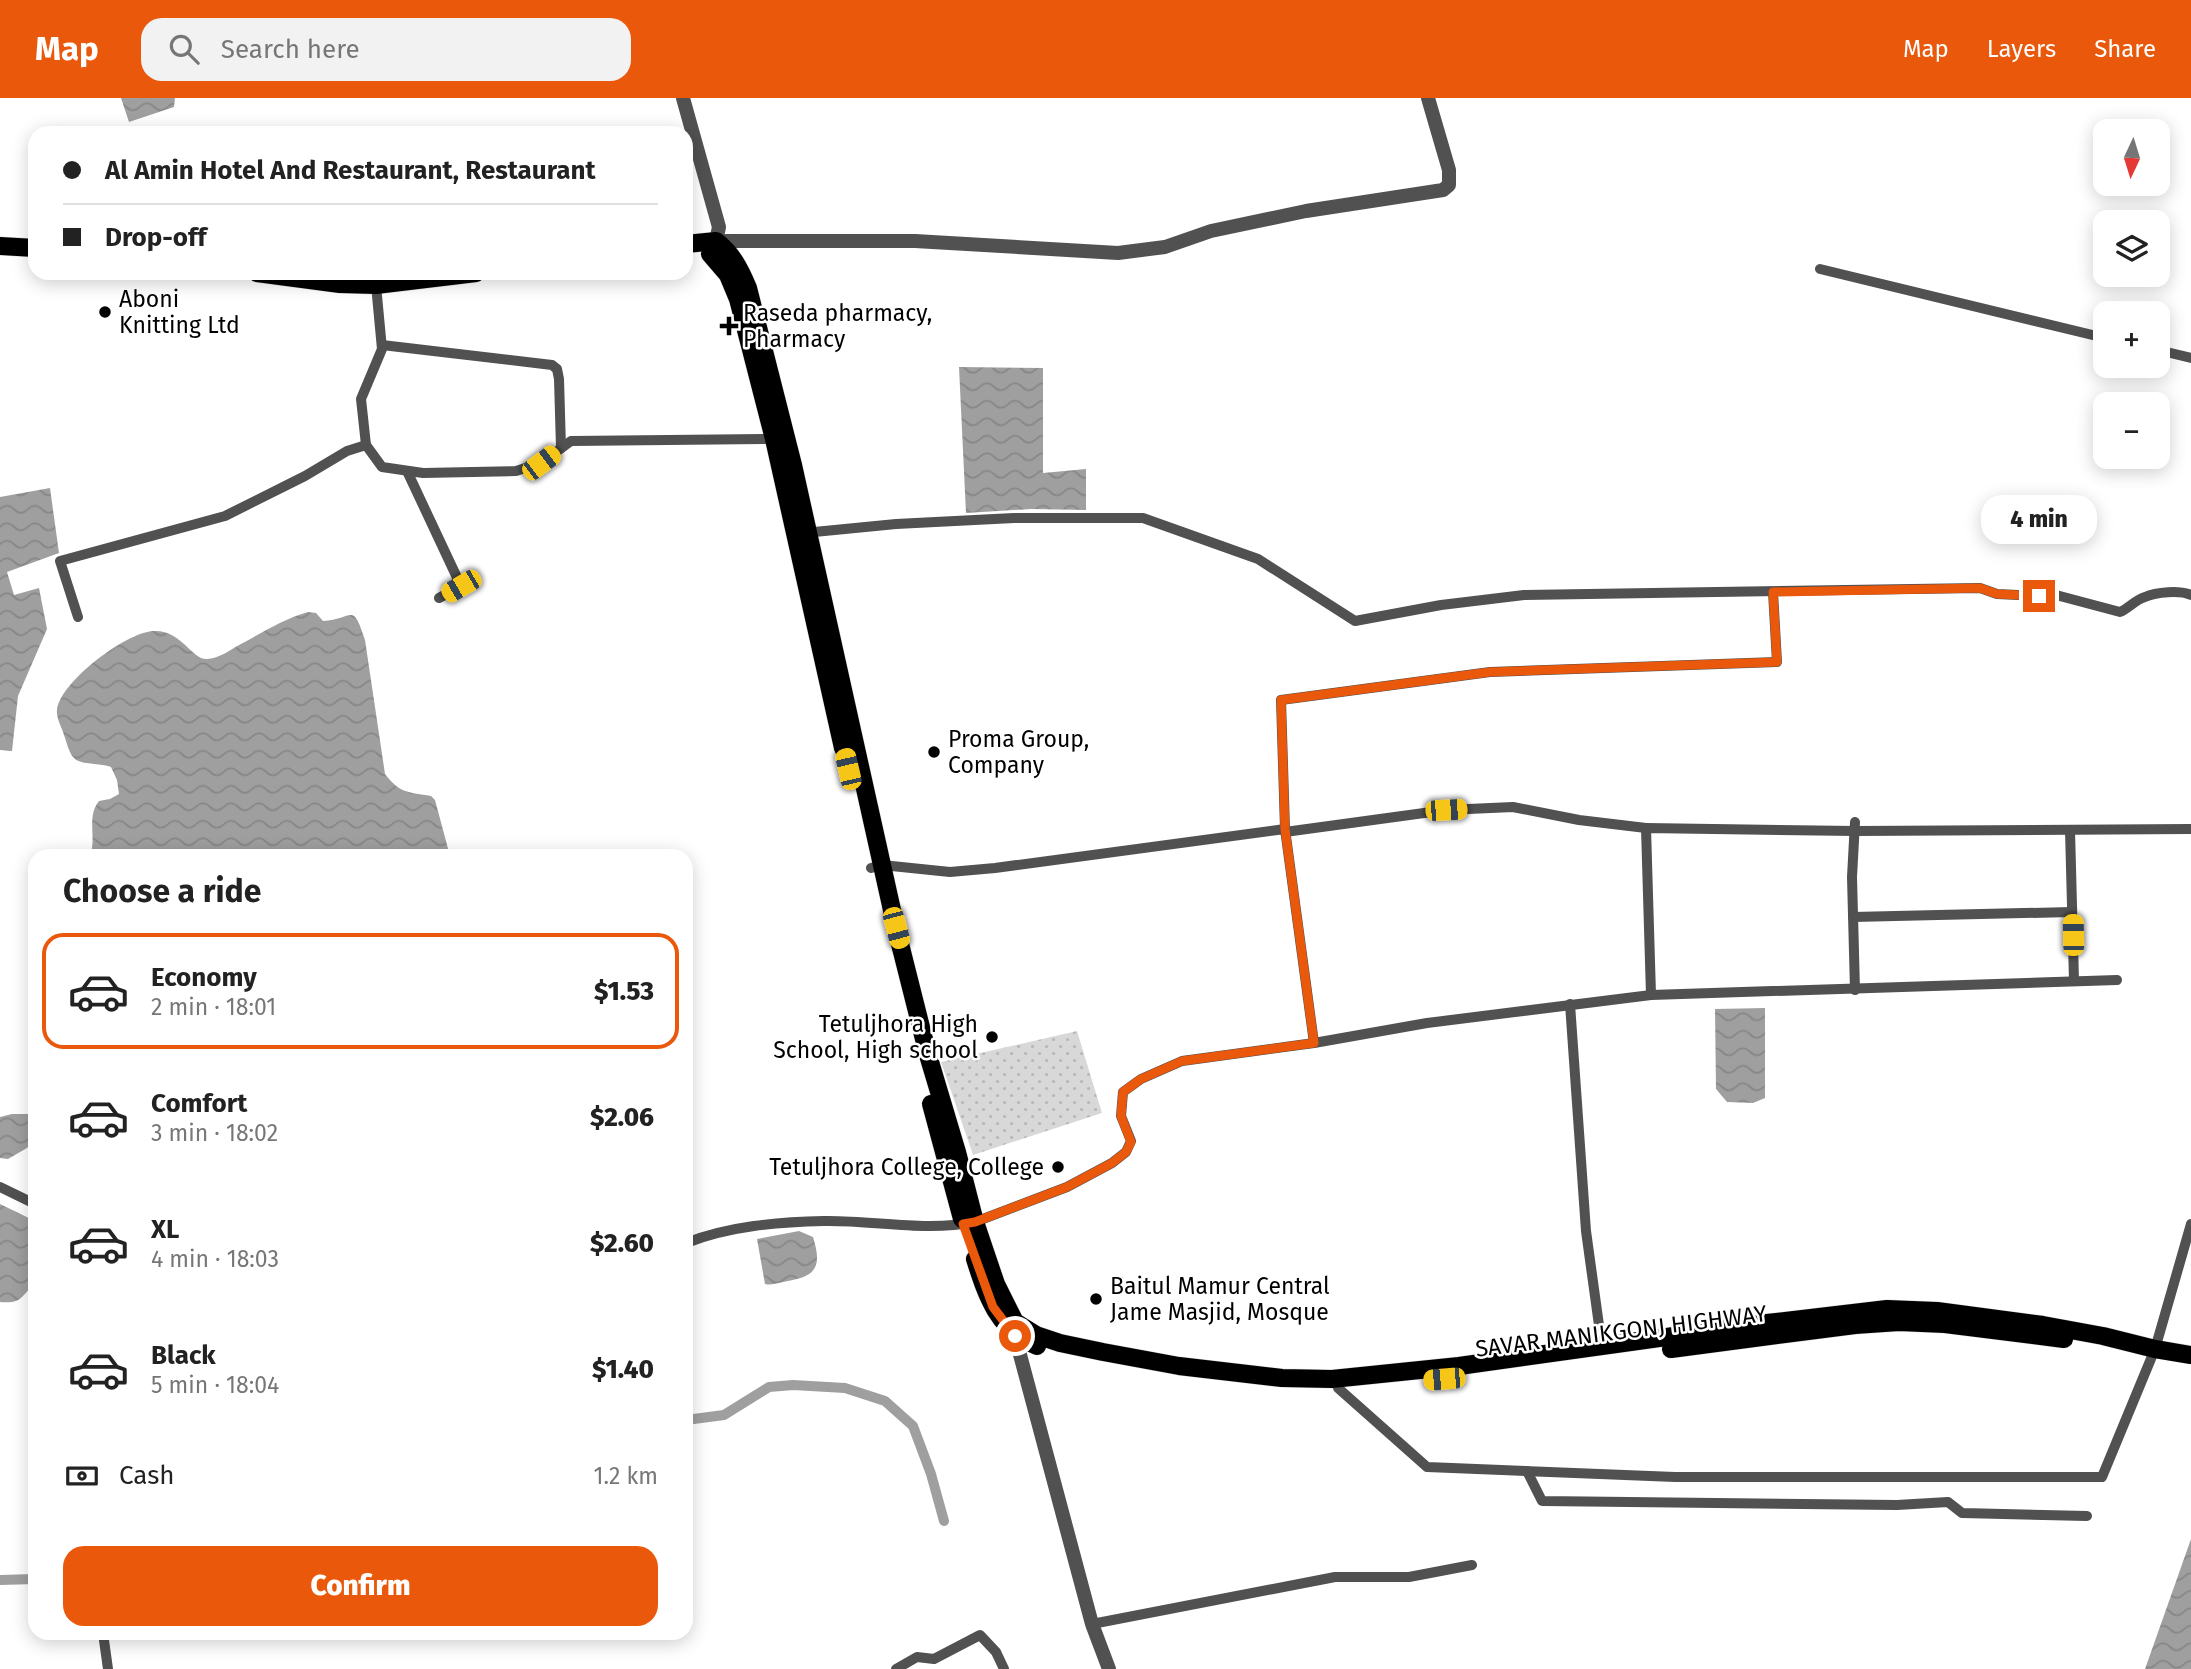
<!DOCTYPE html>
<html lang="en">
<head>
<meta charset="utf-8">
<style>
	body { margin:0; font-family:"Fira Sans",sans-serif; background:#f2f2f2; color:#222; height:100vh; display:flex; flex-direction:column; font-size:26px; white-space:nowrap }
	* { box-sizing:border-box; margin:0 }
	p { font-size:23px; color:#767676 }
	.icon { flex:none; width:38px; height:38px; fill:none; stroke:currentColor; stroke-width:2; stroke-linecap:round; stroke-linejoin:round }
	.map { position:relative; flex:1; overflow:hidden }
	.side { position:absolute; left:28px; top:751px; width:665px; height:791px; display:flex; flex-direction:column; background:#fff; border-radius:21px; box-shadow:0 4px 18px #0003 }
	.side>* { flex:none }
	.guide { position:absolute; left:28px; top:28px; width:665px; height:154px; border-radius:21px; box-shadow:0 4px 18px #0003; display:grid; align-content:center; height:154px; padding:0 35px; background:#fff }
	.needle { width:46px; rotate:184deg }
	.fabs { position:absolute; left:2093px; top:21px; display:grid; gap:14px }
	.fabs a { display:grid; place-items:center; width:77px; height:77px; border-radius:14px; background:#fff; box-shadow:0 4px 18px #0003; font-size:35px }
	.end { position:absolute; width:32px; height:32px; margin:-16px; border:9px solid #ea580c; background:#fff; box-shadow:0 0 0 4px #fff }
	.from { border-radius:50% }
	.bubble { position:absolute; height:49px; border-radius:21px; background:#fff; box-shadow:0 4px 18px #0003; font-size:23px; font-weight:800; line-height:49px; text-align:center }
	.car { position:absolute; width:21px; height:42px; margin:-21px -10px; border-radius:9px; box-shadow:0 0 5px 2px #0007; background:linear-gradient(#f5c518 24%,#345 0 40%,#f5c518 0 76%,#345 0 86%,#f5c518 0) }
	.guide b { display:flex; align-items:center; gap:24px; height:66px; font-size:26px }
	.guide b+b { border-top:2px solid #e0e0e0 }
	.guide i { width:18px; height:18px; background:#222 }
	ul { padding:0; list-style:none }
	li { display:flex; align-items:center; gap:21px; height:116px; margin:0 14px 10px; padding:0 21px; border:4px solid transparent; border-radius:21px }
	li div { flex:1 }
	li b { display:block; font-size:26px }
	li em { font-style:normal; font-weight:800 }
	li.selected { border-color:#ea580c }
	li>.icon { width:63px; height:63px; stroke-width:1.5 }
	h2 { padding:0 35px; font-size:32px; line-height:84px }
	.pay { display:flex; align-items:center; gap:18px; height:77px; padding:0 35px; font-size:26px }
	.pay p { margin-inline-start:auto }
	.action { display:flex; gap:14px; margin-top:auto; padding:14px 35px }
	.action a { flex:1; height:80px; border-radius:21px; background:#ea580c; color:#fff; font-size:28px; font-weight:800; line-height:80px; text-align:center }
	header { display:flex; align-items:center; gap:42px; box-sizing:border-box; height:98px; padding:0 35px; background:#ea580c; color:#fff }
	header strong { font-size:33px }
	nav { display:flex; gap:38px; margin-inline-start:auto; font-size:24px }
	.search { width:490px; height:63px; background:#f2f2f2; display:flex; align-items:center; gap:18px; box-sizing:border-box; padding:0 24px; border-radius:21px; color:#767676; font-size:26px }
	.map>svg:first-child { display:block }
</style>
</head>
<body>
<header>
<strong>Map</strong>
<div class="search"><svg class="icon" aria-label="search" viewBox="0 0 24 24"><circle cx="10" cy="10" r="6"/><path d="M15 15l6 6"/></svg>Search here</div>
<nav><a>Map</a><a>Layers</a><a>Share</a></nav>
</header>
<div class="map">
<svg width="2191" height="1571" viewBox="0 0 2191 1571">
	<defs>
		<pattern id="green-dots" width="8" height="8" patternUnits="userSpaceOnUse" patternTransform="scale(1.75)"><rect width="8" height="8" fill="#d8d8d8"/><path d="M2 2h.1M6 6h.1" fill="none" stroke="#b8b8b8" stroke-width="1.8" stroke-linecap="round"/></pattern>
		<pattern id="water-waves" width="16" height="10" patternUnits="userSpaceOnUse" patternTransform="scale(1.75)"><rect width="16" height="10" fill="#9f9f9f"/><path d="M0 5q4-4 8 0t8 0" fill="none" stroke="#878787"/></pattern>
	</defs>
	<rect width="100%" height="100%" fill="#fff"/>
	<path fill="url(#green-dots)" d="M1077 933 1102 1015 973 1057 941 964Z"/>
	<g fill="url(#water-waves)">
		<path d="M121 0H175L174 9 129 24Z"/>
		<path d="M959 269 1043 270V375L1086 371V412L1031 411 966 415Z"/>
		<path d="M50 390 59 455 7 474 14 497 39 490 47 531 18 598 12 653 0 652V399Z"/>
		<path d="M308 514 316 515 323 523C353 522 352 502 365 542L385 676C400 696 409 694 431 698L435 702 450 758H42L90 757C97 740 86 719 99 703L110 701 119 696 117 682 111 669C101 665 82 667 75 661 69 656 67 645 64 637 62 630 56 620 57 612 60 584 125 535 153 533 181 531 192 562 207 561 219 561 231 551 241 546 263 534 284 521 308 514Z"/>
		<path d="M1765 910V1000L1753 1005 1727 1004 1716 991 1715 911Z"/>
		<path d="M12 1016H35V1040L27 1050 8 1061 0 1060V1019Z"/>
		<path d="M0 1106 35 1123V1187C19 1198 24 1206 0 1204Z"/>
		<path d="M799 1133 813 1139C822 1168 817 1178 788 1183 780 1184 773 1188 765 1186L757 1141Z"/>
		<path d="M2191 1441V1571H2145Z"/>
	</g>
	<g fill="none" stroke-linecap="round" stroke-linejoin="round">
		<g stroke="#9f9f9f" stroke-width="10">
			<path d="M686 1322 724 1317 769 1289 793 1287 845 1290 885 1303 913 1328 931 1376 944 1423"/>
			<path d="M0 1482 35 1481"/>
		</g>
		<defs>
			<g id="primary">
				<path d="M686 146 716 143C732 155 740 171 748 190L793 367 896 830 928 957 957 1054 975 1124 996 1186 1015 1224 1036 1237 1060 1245 1103 1254 1179 1268 1282 1280 1332 1281 1459 1268 1767 1225 1887 1211 1937 1213 2043 1227 2103 1238 2155 1251 2191 1257"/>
				<path d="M0 148 35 150"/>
				<path d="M710 156 728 177 738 201 774 341 843 650"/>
				<path d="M257 175 340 186 376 187 476 175"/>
				<path d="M931 1006 962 1121"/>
				<path d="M975 1161C987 1199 998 1232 1037 1248"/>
				<path d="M1671 1251 1855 1227 1899 1224 1945 1226 2064 1241"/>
			</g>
		</defs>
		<use href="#primary" stroke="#dbdbdb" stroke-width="19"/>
		<g stroke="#515151" stroke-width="10">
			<path d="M1820 171 2105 240"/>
			<path d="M382 247 552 267 557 271 559 281 561 350"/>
			<path d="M2158 252 2191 260"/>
			<path d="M366 347 361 301 382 251 376 187"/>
			<path d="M407 373 461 488 439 500"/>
			<path d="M804 435 896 426 1014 420H1143L1258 461 1355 523 1441 507 1524 497 1980 490 1997 496 2039 498 2056 497 2120 514C2129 510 2135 502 2145 499 2156 494 2180 492 2191 497"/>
			<path d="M78 519 60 463 225 418 305 378 347 353 366 347 382 369 423 375 516 373 541 365 571 343 774 341"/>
			<path d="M2070 732 2074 883"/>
			<path d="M1285 734 1446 712 1513 709 1579 722 1646 730"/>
			<path d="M871 770 882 767 950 774 995 770 1285 731"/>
			<path d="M1853 819 2072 814"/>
			<path d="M1855 892 1852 779 1855 724"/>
			<path d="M1651 897 1646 730 1855 733 2191 731"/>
			<path d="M1570 906 1586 1133 1602 1249"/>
			<path d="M1314 945 1285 731 1281 602 1490 574 1777 564 1773 494"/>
			<path d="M0 1089 35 1106"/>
			<path d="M686 1145C729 1128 778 1124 824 1123 874 1122 925 1134 975 1124L1067 1089 1112 1065 1126 1054 1131 1043 1121 1018 1123 994 1141 981 1182 963 1314 945 1427 925 1651 897 2117 882"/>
			<path d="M1338 1290 1427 1369 1675 1379H2102L2155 1251 2191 1126"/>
			<path d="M1527 1373 1542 1403 1897 1407 1948 1404 1962 1415 2087 1418"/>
			<path d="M1092 1526 1335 1479H1409L1472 1467"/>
			<path d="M103 1535 108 1571"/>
			<path d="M896 1571 917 1559 934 1561 980 1537 996 1554 1004 1571"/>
		</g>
		<g stroke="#515151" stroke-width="14">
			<path d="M683 0 719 129 716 143H915L1118 155 1165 149 1211 133 1306 113 1443 92 1449 87V72L1428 0"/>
			<path d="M1015 1228V1238L1092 1526 1109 1571"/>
		</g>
		<use href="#primary" stroke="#000" stroke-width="18"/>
	</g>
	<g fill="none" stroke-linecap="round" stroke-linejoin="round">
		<path stroke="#ea580c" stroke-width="9" d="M1015 1238 993 1209 963 1126 975 1124 1067 1089 1112 1065 1126 1054 1131 1044 1121 1018 1123 994 1141 981 1182 963 1314 945 1285 731 1281 602 1490 574 1777 564 1773 494 1980 490 1997 496 2039 498"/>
	</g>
	<g fill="#000" stroke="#fff" stroke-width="2.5">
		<circle cx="105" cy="214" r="7"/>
		<path d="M725.5 217.5h7v7h7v7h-7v7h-7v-7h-7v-7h7z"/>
		<circle cx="934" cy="654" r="7"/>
		<circle cx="992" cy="939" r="7"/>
		<circle cx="1058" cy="1069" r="7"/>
		<circle cx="1096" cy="1201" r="7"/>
	</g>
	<g text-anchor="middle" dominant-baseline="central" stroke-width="5" stroke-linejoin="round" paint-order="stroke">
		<g font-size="23" fill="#000" stroke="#fff" text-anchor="start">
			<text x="119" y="201">Aboni<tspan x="119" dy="26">Knitting Ltd</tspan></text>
			<text x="743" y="215">Raseda pharmacy,<tspan x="743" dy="26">Pharmacy</tspan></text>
			<text x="948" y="641">Proma Group,<tspan x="948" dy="26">Company</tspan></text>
			<text x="978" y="926" text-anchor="end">Tetuljhora High<tspan x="978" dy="26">School, High school</tspan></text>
			<text x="1044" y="1069" text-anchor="end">Tetuljhora College, College</text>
			<text x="1110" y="1188">Baitul Mamur Central<tspan x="1110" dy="26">Jame Masjid, Mosque</tspan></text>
		</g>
		<g font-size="23" fill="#000" stroke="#fff">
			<text transform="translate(1621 1233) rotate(-7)">SAVAR MANIKGONJ HIGHWAY</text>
		</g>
	</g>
</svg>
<div class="fabs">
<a><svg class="needle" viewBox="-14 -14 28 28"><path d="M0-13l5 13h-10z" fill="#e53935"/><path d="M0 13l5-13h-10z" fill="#767676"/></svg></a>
<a><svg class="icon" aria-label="layers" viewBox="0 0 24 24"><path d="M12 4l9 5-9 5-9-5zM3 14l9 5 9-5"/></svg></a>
<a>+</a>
<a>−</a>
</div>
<i class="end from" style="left:1015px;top:1238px"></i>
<i class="end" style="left:2039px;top:498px"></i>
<div class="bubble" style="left:1981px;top:397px;width:116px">4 min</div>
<i class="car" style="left:541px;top:365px;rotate:53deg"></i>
<i class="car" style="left:461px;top:488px;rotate:240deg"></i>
<i class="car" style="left:848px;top:671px;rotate:347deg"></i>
<i class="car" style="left:1446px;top:712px;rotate:87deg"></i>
<i class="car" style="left:896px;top:830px;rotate:165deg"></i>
<i class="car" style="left:2073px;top:837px;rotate:359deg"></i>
<i class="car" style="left:1444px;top:1281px;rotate:265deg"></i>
<div class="guide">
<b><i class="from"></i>Al Amin Hotel And Restaurant, Restaurant</b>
<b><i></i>Drop-off</b>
</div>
<section class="side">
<h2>Choose a ride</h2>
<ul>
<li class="selected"><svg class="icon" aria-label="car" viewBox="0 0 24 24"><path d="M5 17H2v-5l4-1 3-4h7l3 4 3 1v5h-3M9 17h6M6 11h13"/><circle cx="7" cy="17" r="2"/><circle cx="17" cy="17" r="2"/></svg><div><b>Economy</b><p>2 min · 18:01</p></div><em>$1.53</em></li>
<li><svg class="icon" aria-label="car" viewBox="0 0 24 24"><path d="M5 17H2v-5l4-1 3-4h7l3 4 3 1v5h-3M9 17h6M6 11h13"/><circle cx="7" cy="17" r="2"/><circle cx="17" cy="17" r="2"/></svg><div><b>Comfort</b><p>3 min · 18:02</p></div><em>$2.06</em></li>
<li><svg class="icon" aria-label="car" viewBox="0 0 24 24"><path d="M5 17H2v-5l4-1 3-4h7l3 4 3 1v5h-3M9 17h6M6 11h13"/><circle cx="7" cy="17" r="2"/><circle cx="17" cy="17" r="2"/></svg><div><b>XL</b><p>4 min · 18:03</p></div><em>$2.60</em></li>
<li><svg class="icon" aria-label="car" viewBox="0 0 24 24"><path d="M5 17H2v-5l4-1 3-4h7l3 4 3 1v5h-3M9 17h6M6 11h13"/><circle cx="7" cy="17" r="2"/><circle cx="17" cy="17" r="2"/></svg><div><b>Black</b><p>5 min · 18:04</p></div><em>$1.40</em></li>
</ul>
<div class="pay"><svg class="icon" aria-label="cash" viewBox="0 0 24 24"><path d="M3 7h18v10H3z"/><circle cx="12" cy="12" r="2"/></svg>Cash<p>1.2 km</p></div>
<div class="action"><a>Confirm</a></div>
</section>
</div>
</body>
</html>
